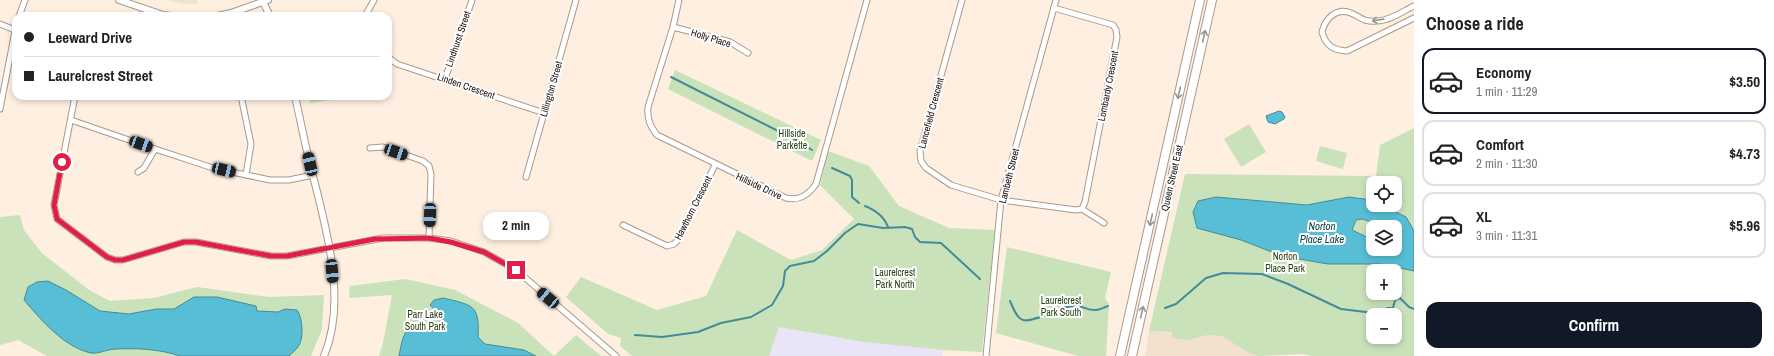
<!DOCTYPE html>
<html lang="en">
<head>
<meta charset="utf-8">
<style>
	body { margin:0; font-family:"Archivo Narrow",sans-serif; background:#f2f2f2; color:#222; height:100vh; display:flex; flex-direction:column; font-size:15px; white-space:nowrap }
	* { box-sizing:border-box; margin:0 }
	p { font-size:13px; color:#767676 }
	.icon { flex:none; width:22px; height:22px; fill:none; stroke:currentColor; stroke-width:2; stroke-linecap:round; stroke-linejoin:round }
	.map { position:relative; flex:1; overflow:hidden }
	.sheet { display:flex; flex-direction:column; background:#fff; width:360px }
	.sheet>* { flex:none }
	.top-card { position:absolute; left:12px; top:12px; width:380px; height:88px; border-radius:12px; box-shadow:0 2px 6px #0003; display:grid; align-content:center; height:88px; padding:0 12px; background:#fff }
	.controls { position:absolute; left:1366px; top:176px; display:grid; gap:8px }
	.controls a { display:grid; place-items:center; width:36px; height:36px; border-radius:8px; background:#fff; box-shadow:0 2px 6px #0003; font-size:20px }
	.end { position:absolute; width:18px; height:18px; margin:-9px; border:5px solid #e11d48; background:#fff; box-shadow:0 0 0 2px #fff }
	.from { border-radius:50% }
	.bubble { position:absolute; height:28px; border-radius:12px; background:#fff; box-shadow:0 2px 6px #0003; font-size:13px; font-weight:700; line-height:28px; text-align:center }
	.car { position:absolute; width:12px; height:24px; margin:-12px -6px; border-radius:5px; box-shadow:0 0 3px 1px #0007; background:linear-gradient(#222 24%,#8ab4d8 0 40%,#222 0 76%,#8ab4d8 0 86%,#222 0) }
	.top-card b { display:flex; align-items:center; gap:14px; height:38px; font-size:15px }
	.top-card b+b { border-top:1px solid #e0e0e0 }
	.top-card i { width:10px; height:10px; background:#222 }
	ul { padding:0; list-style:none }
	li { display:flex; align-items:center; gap:12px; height:66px; margin:0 8px 6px; padding:0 4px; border:2px solid #e0e0e0; border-radius:12px }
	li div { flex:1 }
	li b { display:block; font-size:15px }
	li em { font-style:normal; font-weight:700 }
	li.selected { border-color:#111827 }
	li>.icon { width:36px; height:36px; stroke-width:1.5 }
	h2 { padding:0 12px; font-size:18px; line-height:48px }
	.primary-button { display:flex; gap:8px; margin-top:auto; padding:8px 12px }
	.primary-button a { flex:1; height:46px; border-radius:12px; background:#111827; color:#fff; font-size:16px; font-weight:700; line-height:46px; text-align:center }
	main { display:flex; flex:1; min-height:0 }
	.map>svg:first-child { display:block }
</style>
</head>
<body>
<main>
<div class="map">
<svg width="1414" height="356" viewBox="0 0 1414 356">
	<rect width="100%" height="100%" fill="#feefe1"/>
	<g fill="#f1e1ce">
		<path d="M165 0H197V4H185Z"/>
		<path d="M1149 331 1226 336 1260 345 1257 356H1145Z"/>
	</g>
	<path fill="#eae4f9" d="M779 327 864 342 943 350 942 356H769Z"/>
	<g fill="#c9e2ba" fill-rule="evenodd">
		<path d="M675 70 821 140 812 161 668 89Z"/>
		<path d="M308 96H358L310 103Z"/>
		<path d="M1249 124 1266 152 1241 167 1224 139Z"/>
		<path d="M1414 128V356H1311L1303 354 1259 356 1249 353 1222 336 1207 335 1188 340 1173 338 1172 332 1149 331 1185 174 1376 176 1380 145ZM1373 183H1395V205H1373ZM1373 227H1395V249H1373ZM1373 271H1395V293H1373ZM1373 315H1395V337H1373Z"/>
		<path d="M1320 146 1347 153 1343 169 1316 161Z"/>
		<path d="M828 151 869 166 899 206 949 228 995 230 982 352 943 350 864 342 779 327 769 356H632L620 346 621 338 608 334 566 297 581 277 657 310 706 296 737 230 791 260 822 250 854 219 820 185Z"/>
		<path d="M20 215 24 230 42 253 89 290 110 301 154 298 197 287 269 297 324 295 322 329 311 356H47L18 340 0 345V217Z"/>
		<path d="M1007 247 1111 272 1105 298 1109 304 1106 356H1078L996 333Z"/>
		<path d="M405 279 455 290 518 323 554 356H379L383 343 392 295 349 298 350 286Z"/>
		<path d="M576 335 601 356H554Z"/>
	</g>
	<g fill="#57bed5" stroke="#448b99" fill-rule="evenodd">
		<path d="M1279 111 1282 112 1285 117 1284 119 1275 124 1268 122 1266 116Z"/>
		<path d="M1216 197 1307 205 1349 197 1371 200 1373 201V205H1382L1406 217 1414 231V271L1381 264H1328L1282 256 1241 240 1197 228 1193 212 1198 201ZM1362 219 1386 227H1395V249H1373V240L1352 230 1356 220Z"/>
		<path d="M48 281 66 290 100 311 129 314 156 309H174L194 297H217L256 306 257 311 278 312 285 309 297 310C303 318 304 339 298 347 296 350 292 353 289 356H180C159 349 137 348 116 349 108 349 99 354 91 353 64 347 42 321 24 300L28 287 37 282Z"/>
		<path d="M443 298C472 305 480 304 478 337L485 344 524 350 536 356H399C405 323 408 325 439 323L443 318 430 305 434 300Z"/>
	</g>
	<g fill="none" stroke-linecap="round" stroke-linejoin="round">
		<g stroke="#448b99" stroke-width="2">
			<path d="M671 77 800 142 812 150"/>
			<path d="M832 168 850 176 852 180V197L859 203"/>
			<path d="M865 206C875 210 884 216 888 227"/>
			<path d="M1010 301C1013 307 1016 318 1023 320 1032 323 1057 309 1067 307 1083 303 1085 311 1096 310 1100 310 1104 307 1108 306"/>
			<path d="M1165 308 1176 304 1206 278 1223 273 1262 274 1288 284 1341 309 1374 313 1382 312 1387 308H1393L1395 300 1400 298 1409 307 1414 309"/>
			<path d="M635 335 662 337 698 332 721 323 751 317 772 305 783 286 785 271 790 266 814 261 827 251 845 233 858 224 883 228 905 227 912 229 915 237 920 242 941 243 980 279"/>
		</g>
		<defs>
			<g id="minor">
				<path d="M679 0 673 27 648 107C647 119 650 126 657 135L786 198C800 201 808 195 816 184L867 0"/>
				<path d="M962 0 920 151 921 161 926 168 951 185 1001 200 1076 210 1082 209 1085 202 1117 37 1116 30 1113 25 1054 8"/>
				<path d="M1414 6C1403 11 1390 21 1377 21 1363 22 1362 18 1351 13 1336 7 1325 19 1322 32 1326 46 1333 50 1347 51L1414 18"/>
				<path d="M19 16 25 0"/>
				<path d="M365 16 374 0"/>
				<path d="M0 24 15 30"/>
				<path d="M673 27 730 42 748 53"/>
				<path d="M388 57 397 64 544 113"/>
				<path d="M445 79 472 0"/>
				<path d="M75 96 54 205 57 219 107 257 115 260H123L184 242H196L271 256H287L383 238H429L451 241 484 252 516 270 616 356"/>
				<path d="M241 96 251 144 246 175"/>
				<path d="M0 109 16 26"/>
				<path d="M71 120 155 149 213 168 270 180H289L313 175"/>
				<path d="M370 148 383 147 423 161 429 166 431 174 429 238"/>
				<path d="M138 172 144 168 155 149"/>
				<path d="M526 177 576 0"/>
				<path d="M1082 209 1104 223"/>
				<path d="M623 225 667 246 674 244 679 239 715 165"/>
				<path d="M986 356 1001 200 1056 0"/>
			</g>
			<g id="tertiary">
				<path d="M119 0 163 15 172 16"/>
				<path d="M263 2 270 16"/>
				<path d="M217 16 231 13 268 0"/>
				<path d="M295 96C301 123 306 150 313 176 327 231 347 302 324 356"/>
			</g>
			<g id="primary">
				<path d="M1120 356 1200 0"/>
				<path d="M1132 356 1212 0"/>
			</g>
		</defs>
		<use href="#minor" stroke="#aa9989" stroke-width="7"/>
		<use href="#tertiary" stroke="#aa9989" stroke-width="8"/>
		<use href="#primary" stroke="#aa9989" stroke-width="10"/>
		<use href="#minor" stroke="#fff" stroke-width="5"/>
		<use href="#tertiary" stroke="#fff" stroke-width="6"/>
		<use href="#primary" stroke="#fff" stroke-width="8"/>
	</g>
	<defs><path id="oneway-shaft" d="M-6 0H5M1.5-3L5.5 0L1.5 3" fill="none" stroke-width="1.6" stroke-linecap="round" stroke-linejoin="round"/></defs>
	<g stroke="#989592">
		<use href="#oneway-shaft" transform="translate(1378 20) rotate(172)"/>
		<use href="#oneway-shaft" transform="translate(1204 36) rotate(-77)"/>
		<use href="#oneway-shaft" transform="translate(1179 93) rotate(103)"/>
		<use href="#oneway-shaft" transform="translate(1151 220) rotate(103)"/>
		<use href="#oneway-shaft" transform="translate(1142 312) rotate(-77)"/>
	</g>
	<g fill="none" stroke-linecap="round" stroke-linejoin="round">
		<path stroke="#e11d48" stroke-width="5" d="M62 162 54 205 57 219 107 257 115 260H123L184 242H196L271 256H287L375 239 429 238 451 242 484 252 516 270"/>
	</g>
	<g text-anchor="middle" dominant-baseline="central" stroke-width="4" stroke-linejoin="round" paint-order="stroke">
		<g font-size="10" fill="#19130d" stroke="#fff">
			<text transform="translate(711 38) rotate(17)">Holly Place</text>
			<text transform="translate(458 39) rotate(-71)">Lindhurst Street</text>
			<text transform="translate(466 86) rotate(19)">Linden Crescent</text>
			<text transform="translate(1108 86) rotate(-79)">Lombardy Crescent</text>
			<text transform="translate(551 89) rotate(-74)">Lillington Street</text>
			<text transform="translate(931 113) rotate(-75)">Lancefield Crescent</text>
			<text transform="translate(1009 176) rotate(-76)">Lambeth Street</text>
			<text transform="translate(1172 178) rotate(-77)">Queen Street East</text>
			<text transform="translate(759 186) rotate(25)">Hillside Drive</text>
			<text transform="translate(693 208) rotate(-63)">Hawthorn Crescent</text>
		</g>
		<g font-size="10" fill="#274114" stroke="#fff">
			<text x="792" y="133">Hillside<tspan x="792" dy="12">Parkette</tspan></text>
			<text x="1285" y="256">Norton<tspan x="1285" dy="12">Place Park</tspan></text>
			<text x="895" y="272">Laurelcrest<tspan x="895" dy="12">Park North</tspan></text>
			<text x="1061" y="300">Laurelcrest<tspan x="1061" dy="12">Park South</tspan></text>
			<text x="425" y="314">Parr Lake<tspan x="425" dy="12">South Park</tspan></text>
		</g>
		<g font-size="11" font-style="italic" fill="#12414b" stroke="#fff">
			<text x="1322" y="226">Norton<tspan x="1322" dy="13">Place Lake</tspan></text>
		</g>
	</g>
</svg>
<div class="controls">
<a><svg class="icon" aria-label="locate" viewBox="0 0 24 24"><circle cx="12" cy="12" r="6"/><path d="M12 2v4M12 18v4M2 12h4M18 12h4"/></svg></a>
<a><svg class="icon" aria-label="layers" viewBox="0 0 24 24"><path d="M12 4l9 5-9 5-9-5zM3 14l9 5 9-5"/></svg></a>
<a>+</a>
<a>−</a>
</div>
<i class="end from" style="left:62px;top:162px"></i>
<i class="end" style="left:516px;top:270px"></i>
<div class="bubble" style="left:483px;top:212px;width:66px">2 min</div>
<i class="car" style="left:141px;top:144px;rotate:110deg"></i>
<i class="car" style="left:396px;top:152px;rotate:109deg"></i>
<i class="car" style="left:310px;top:164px;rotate:347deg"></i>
<i class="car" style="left:224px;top:170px;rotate:103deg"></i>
<i class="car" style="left:430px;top:215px;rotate:182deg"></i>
<i class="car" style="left:332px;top:271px;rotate:175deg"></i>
<i class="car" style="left:548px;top:298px;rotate:310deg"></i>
<div class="top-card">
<b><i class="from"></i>Leeward Drive</b>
<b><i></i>Laurelcrest Street</b>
</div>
</div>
<section class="sheet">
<h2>Choose a ride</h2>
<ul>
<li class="selected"><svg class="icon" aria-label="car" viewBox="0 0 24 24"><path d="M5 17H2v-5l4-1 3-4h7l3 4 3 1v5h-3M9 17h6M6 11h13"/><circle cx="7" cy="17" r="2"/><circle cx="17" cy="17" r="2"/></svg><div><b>Economy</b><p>1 min · 11:29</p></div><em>$3.50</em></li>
<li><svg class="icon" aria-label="car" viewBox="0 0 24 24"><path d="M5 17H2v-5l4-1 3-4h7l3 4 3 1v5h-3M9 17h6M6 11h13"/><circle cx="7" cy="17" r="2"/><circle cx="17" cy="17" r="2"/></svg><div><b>Comfort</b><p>2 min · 11:30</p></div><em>$4.73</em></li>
<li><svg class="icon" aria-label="car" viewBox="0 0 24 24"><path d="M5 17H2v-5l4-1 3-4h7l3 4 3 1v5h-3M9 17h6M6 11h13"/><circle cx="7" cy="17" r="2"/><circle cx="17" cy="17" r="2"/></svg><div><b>XL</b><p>3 min · 11:31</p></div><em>$5.96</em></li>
</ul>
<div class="primary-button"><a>Confirm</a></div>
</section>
</main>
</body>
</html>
